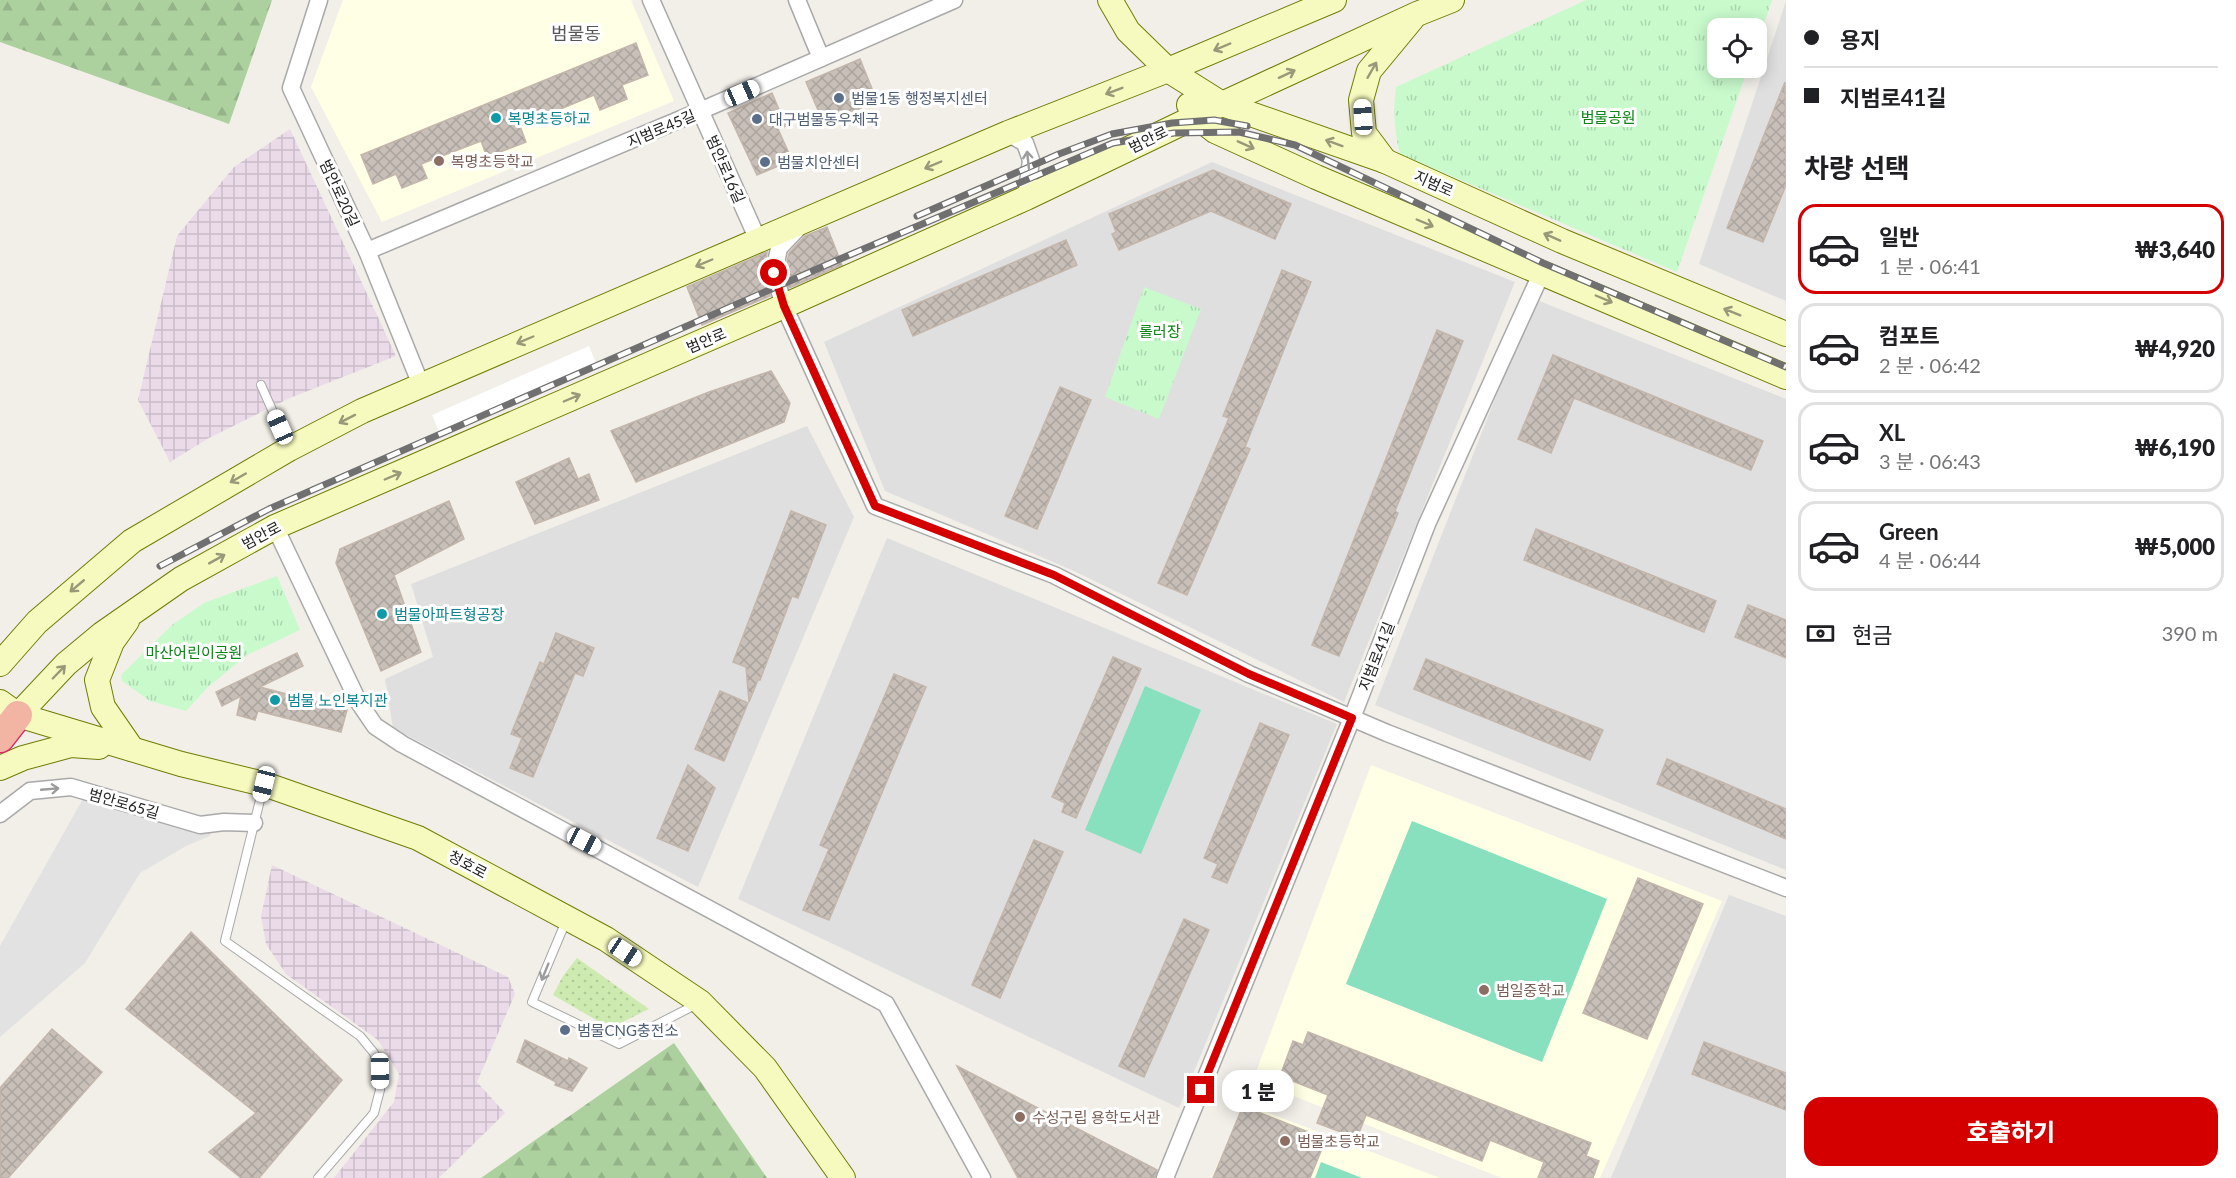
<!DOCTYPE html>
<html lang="ko">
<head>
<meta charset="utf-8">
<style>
	body { margin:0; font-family:Lato,"Noto Sans KR",sans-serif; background:#f6f6f6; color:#202124; height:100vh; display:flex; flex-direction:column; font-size:22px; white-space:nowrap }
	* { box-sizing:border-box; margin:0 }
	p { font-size:20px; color:#757577 }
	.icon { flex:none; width:33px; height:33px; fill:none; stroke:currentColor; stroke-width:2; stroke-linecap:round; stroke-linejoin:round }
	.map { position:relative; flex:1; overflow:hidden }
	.drawer { display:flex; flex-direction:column; background:#fff; width:450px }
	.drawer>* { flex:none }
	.hud { display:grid; align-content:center; height:132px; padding:0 18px; background:#fff }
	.controls { position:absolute; left:1707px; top:18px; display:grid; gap:12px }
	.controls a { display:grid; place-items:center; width:60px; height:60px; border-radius:12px; background:#fff; box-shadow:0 3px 15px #0003; font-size:30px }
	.end { position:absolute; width:27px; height:27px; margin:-14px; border:8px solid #d40000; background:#fff; box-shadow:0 0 0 3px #fff }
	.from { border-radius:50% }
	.bubble { position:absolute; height:42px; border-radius:18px; background:#fff; box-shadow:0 3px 15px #0003; font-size:20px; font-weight:800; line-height:42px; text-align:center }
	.car { position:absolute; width:18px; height:36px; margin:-18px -9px; border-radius:8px; box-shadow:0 0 4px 2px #0007; background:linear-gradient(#fff 24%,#345 0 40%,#fff 0 76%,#345 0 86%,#fff 0) }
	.hud b { display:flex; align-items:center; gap:21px; height:57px; font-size:22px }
	.hud b+b { border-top:2px solid #e0e0e0 }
	.hud i { width:15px; height:15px; background:#202124 }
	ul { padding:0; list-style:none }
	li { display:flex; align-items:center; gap:18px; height:90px; margin:0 12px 9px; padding:0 6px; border:3px solid #e0e0e0; border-radius:18px }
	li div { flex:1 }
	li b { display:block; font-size:22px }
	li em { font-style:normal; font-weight:800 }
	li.current { border-color:#d40000 }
	li>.icon { width:54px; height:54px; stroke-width:1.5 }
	h2 { padding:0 18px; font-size:27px; line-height:72px }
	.pay { display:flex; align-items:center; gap:15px; height:66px; padding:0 18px; font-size:22px }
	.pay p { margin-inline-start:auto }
	.cta { display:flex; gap:12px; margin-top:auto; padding:12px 18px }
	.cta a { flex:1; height:69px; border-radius:18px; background:#d40000; color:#fff; font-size:24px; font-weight:800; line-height:69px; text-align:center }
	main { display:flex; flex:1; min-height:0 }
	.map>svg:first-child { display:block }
</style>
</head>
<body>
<main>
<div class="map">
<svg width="1786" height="1178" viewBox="0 0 1786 1178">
	<defs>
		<pattern id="industrial-grid" width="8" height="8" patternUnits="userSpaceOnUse" patternTransform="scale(1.5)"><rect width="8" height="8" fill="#ebdbe8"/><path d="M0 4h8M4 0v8" fill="none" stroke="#c9bcc7"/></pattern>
		<pattern id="grass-dots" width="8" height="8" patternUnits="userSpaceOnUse" patternTransform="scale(1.5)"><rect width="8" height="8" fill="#cdebb0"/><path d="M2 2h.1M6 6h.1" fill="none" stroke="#b0c997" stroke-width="1.8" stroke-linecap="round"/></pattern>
		<pattern id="forest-firs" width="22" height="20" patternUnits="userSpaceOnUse" patternTransform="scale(1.5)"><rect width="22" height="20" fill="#add19e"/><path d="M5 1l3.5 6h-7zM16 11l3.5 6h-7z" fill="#95b388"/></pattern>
		<pattern id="park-tufts" width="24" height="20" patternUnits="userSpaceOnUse" patternTransform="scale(1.5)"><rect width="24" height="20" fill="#c8facc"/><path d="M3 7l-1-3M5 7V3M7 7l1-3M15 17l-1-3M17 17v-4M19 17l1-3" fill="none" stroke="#acd6af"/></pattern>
		<pattern id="building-cross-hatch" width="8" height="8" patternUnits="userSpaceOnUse" patternTransform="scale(1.5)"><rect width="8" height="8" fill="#c7bfb8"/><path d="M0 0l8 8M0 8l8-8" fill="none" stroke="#aba49e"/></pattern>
	</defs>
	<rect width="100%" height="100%" fill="#f2efe9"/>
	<g fill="#e0dfdf">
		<path d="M1786 1V301L1699 264Z"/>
		<path d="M1212 162 1515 282 1344 702 1072 570 885 491 824 342Z"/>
		<path d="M1534 299 1786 399V870L1375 705Z"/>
		<path d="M807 426 854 517 698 887 393 728 385 679 433 657 411 584Z"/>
		<path d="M887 538 1337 724 1179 1108 738 899Z"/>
		<path d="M1729 895 1786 916V1178H1611Z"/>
	</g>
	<g fill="url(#industrial-grid)">
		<path d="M290 129 396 356 290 398 209 438 170 462 138 400 177 236 234 167Z"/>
		<path d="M272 865 508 977 515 994 477 1082 505 1113 439 1178H334L394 1102 399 1074 378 1040 286 974 266 944 261 916Z"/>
	</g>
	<g fill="#ffffe5">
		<path d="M343 0H631L674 101 382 222 311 87Z"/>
		<path d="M1371 765 1722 901 1600 1178H1502L1253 1080Z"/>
		<path d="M1245 1104 1440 1178H1211Z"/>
	</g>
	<path fill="url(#grass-dots)" d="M577 958 649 1009 610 1028 553 995 563 976Z"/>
	<g fill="url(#forest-firs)">
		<path d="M0 0H272L229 124 0 42Z"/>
		<path d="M674 1043 767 1178H481Z"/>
	</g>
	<g fill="url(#park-tufts)">
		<path d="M1586 0H1772L1757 45 1756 28H1718V68H1748L1677 272 1400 154C1394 131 1393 110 1396 87Z"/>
		<path d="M1144 287 1201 309 1159 419 1105 397Z"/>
		<path d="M277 576 300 630 247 655 208 687 186 711 150 701 122 681 121 675 172 625 204 603Z"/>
	</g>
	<g fill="#88e0be">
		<path d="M1145 686 1201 710 1141 854 1085 830Z"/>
		<path d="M1412 821 1607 899 1542 1062 1346 984Z"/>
		<path d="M1321 1162 1362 1178H1315Z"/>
	</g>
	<path fill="#e2e2e2" d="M84 797 212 819 210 836 186 846 140 873 85 963 0 1037V946Z"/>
	<path fill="#fff" d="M589 346 598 368 441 436 432 415Z"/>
	<g fill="url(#building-cross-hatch)" stroke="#c4b6ab" stroke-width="1.5">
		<path d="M636 43 648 75 622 85 627 99 600 110 594 95 520 126 526 142 487 157 481 141 421 164 427 178 402 188 396 174 373 184 361 155Z"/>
		<path d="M860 59 877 101 824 124 806 82Z"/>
		<path d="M1785 82 1786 185 1763 242 1727 228Z"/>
		<path d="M772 93 786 126 778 129 792 160 757 175 728 113Z"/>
		<path d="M1213 170 1291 204 1275 239 1211 211 1119 250 1112 234 1116 232 1109 214Z"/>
		<path d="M827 227 842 265 789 288 785 272 789 253 805 236Z"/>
		<path d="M1066 240 1077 265 913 336 902 310Z"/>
		<path d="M767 252 764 276 770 296 702 325 687 287Z"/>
		<path d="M1282 270 1311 282 1245 447 1250 449 1187 595 1158 583 1229 418 1223 416Z"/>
		<path d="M1437 330 1463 341 1395 511 1398 513 1339 656 1312 645Z"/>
		<path d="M1553 355 1763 441 1751 470 1574 398 1551 453 1518 439Z"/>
		<path d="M771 371 790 403 784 422 636 482 611 431 709 392Z"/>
		<path d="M1060 387 1091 400 1037 529 1005 516Z"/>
		<path d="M569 458 578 479 589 474 599 500 535 524 516 482Z"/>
		<path d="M449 501 464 539 394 575 421 652 381 671 336 563 340 549Z"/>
		<path d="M791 511 826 525 798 598 792 596 760 680H758L749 702 746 667 733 662Z"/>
		<path d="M1536 529 1716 601 1704 632 1524 560Z"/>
		<path d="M1748 605 1786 620V658L1735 637Z"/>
		<path d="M556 633 594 648 583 676 575 673 533 777 510 768 522 738 511 734 540 662 544 664Z"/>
		<path d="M297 653 303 666 260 687 347 710 341 732 258 711 255 720 237 715 241 696 222 706 216 692Z"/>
		<path d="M1113 657 1141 669 1076 818 1062 812 1065 803 1052 797Z"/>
		<path d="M1426 659 1603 730 1590 760 1414 689Z"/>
		<path d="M894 674 926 687 829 920 803 910 829 849 820 845Z"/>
		<path d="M720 691 748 703 724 761 695 749Z"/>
		<path d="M1260 723 1289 735 1227 883 1212 877 1218 864 1204 858Z"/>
		<path d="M1667 759 1786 809V839L1657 784Z"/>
		<path d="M688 765 715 788 688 851 657 838Z"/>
		<path d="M1034 840 1063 852 1000 998 972 985Z"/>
		<path d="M1638 878 1703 904 1647 1039 1583 1013Z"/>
		<path d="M1184 919 1209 930 1144 1077 1119 1066Z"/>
		<path d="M191 932 342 1080 259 1178H241L209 1152 256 1113 126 1009Z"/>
		<path d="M52 1029 102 1072 8 1178H0V1088Z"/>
		<path d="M1308 1032 1591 1143 1586 1156 1599 1161 1593 1178H1538L1544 1162 1490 1140 1482 1161 1366 1115 1357 1138 1317 1123 1328 1095 1280 1076 1293 1041 1303 1045Z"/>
		<path d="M525 1040 568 1061 569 1058 587 1068 572 1091 555 1085 556 1082 517 1062Z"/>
		<path d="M1704 1042 1786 1073V1110L1692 1074Z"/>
		<path d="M957 1066 1157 1170 1155 1178H1018Z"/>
		<path d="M1243 1106 1326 1139 1310 1178H1213Z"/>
	</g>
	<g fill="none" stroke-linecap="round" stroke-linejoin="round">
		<defs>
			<g id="service">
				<path d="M261 385 289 448"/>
				<path d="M264 784 225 941 360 1036 374 1053 379 1071 380 1090 374 1113 318 1178"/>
				<path d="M566 921 532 1002 619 1044 697 1004"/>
			</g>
			<g id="minor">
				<path d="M319 0 291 88 367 251 421 385"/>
				<path d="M651 0 758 240"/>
				<path d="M797 0 821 58"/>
				<path d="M1008 133 1025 143 1031 160 1026 198"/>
				<path d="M800 226 779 248 774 273 784 306 875 506 1054 575 1249 674 1387 733 1786 888"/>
				<path d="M367 251 700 111 954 0"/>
				<path d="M275 527 358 701 375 726 402 744 886 1004 982 1178"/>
				<path d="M0 814 30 791 71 787 200 825 224 822 254 823"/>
				<path d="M1165 1178 1352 718 1427 524 1542 272"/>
			</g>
			<g id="secondary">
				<path d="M1110 0 1128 31 1168 70 1222 104 1385 161 1562 241 1786 334"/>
				<path d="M1189 105 1196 116 1215 131 1316 177 1786 377"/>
				<path d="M1385 161 1364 133 1361 100 1369 71 1412 19"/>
				<path d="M127 621 112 642 97 680 103 707 132 749"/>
				<path d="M0 664 37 622 132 541 289 449 362 411 1008 133 1168 70 1334 0"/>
				<path d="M0 702 18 715 181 764 264 784 418 838 606 939 700 1002 765 1068 843 1178"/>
				<path d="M18 715 66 664 102 634 181 579 275 527 784 306 1026 198 1222 104 1417 14 1452 0"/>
				<path d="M0 768 23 758 71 745 99 747"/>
			</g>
			<path id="trunk" d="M0 738 18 715"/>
		</defs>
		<use href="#service" stroke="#a9a9a9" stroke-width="10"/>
		<use href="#minor" stroke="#a9a9a9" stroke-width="19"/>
		<use href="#secondary" stroke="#707d05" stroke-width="26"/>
		<use href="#trunk" stroke="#dc2a67" stroke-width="31"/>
		<use href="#service" stroke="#fff" stroke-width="8"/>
		<use href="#minor" stroke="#fff" stroke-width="16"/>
		<use href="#secondary" stroke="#f7fabf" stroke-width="24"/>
		<use href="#trunk" stroke="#f2b4a3" stroke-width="28"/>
		<defs>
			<g id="rail">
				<path d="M917 216 1059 154 1112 134 1172 123 1214 120 1247 126"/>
				<path d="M160 566 269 509 840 259 1113 143 1174 133 1239 132 1295 145 1543 263 1786 367"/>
			</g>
		</defs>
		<use href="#rail" stroke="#707070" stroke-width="7"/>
		<use href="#rail" stroke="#fff" stroke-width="4.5" stroke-dasharray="14" stroke-linecap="butt"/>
	</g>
	<defs><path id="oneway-shaft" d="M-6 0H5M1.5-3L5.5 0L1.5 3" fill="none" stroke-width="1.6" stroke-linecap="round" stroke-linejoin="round" transform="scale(1.5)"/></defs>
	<g stroke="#979978">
		<use href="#oneway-shaft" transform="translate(1222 47) rotate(157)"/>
		<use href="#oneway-shaft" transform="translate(1372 70) rotate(-60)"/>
		<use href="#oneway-shaft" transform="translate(1287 74) rotate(-25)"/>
		<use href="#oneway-shaft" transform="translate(1114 91) rotate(159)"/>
		<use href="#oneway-shaft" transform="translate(1334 143) rotate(-160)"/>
		<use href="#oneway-shaft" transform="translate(1246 145) rotate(24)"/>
		<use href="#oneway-shaft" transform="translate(933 165) rotate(157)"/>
		<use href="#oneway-shaft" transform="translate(1425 223) rotate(23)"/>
		<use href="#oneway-shaft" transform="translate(1552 237) rotate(-156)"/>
		<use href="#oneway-shaft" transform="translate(704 263) rotate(157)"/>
		<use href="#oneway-shaft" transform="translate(1604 299) rotate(23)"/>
		<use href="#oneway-shaft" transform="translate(1732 312) rotate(-158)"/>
		<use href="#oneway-shaft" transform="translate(525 340) rotate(157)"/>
		<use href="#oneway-shaft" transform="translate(572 398) rotate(-23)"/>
		<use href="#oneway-shaft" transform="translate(347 419) rotate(153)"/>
		<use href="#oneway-shaft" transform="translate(393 476) rotate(-23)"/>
		<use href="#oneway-shaft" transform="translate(238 478) rotate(150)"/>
		<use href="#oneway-shaft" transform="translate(217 559) rotate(-29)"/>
		<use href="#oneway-shaft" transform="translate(77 586) rotate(140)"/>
		<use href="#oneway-shaft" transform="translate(59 672) rotate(-46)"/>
	</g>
	<g stroke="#9c9c9c">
		<use href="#oneway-shaft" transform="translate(1028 160) rotate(-96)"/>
		<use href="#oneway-shaft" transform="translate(50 789) rotate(-5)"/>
		<use href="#oneway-shaft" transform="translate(545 972) rotate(112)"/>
	</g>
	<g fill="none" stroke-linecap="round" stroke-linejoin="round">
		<path stroke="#d40000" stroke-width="8" d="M774 273 784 306 875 506 1054 575 1249 674 1352 718 1201 1090"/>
	</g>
	<g fill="#5c6f8a" stroke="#fff" stroke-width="2">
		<circle cx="839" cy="98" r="6"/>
		<circle cx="757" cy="119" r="6"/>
		<circle cx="765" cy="162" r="6"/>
		<circle cx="565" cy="1030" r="6"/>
	</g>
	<g fill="#0f9aa8" stroke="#fff" stroke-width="2">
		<circle cx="496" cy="118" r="6"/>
		<circle cx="382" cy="614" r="6"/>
		<circle cx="275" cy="700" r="6"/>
	</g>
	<g fill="#8d6e63" stroke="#fff" stroke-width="2">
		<circle cx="439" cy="161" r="6"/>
		<circle cx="1484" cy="990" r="6"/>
		<circle cx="1020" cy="1117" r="6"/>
		<circle cx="1285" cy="1141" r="6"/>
	</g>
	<g text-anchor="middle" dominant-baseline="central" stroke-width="6" stroke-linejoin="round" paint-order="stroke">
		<g font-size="15" fill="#4e5e75" stroke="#fff" text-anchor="start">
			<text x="851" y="98">범물1동 행정복지센터</text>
			<text x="769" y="119">대구범물동우체국</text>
			<text x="777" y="162">범물치안센터</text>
			<text x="577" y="1030">범물CNG충전소</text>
		</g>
		<g font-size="15" fill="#0c8416" stroke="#fff">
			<text x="1608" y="117">범물공원</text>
			<text x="1160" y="331">롤러장</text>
			<text x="194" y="652">마산어린이공원</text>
		</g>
		<g font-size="15" fill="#0d838f" stroke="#fff" text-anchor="start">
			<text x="508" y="118">복명초등하교</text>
			<text x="394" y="614">범물아파트형공장</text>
			<text x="287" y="700">범물 노인복지관</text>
		</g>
		<g font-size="15" fill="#222" stroke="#fff">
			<text transform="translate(661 128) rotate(-23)">지범로45길</text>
			<text transform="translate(1148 139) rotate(-26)">범안로</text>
			<text transform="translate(726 169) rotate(66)">범안로16길</text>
			<text transform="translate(1434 183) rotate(24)">지범로</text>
			<text transform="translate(340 193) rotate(65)">범안로20길</text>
			<text transform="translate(706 340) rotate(-23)">범안로</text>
			<text transform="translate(261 535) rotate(-28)">범안로</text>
			<text transform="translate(1376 656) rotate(-69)">지범로41길</text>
			<text transform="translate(124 803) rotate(16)">범안로65길</text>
			<text transform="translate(468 864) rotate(28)">청호로</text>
		</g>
		<g font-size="15" fill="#785e54" stroke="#fff" text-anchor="start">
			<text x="451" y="161">복명초등학교</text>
			<text x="1496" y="990">범일중학교</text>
			<text x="1032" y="1117">수성구립 용학도서관</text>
			<text x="1297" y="1141">범물초등학교</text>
		</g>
		<g font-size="18" fill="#555" stroke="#fff">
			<text x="576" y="33">범물동</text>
		</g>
	</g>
</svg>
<div class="controls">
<a><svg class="icon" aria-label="locate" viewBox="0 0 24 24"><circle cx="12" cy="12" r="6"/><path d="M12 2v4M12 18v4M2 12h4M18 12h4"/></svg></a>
</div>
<i class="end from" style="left:774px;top:273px"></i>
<i class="end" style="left:1201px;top:1090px"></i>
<div class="bubble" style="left:1222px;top:1070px;width:72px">1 분</div>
<i class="car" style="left:742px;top:93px;rotate:66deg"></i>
<i class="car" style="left:1363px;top:117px;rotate:356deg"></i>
<i class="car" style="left:280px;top:427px;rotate:336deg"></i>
<i class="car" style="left:264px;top:784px;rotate:194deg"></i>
<i class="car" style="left:584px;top:841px;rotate:118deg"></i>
<i class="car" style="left:625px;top:952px;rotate:124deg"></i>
<i class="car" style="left:380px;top:1071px;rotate:179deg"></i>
</div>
<section class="drawer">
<div class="hud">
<b><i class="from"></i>용지</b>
<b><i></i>지범로41길</b>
</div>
<h2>차량 선택</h2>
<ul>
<li class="current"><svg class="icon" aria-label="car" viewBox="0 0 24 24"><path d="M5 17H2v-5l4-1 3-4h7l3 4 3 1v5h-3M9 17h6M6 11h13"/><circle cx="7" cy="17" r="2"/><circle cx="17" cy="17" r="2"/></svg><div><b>일반</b><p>1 분 · 06:41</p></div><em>₩3,640</em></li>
<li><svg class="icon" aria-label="car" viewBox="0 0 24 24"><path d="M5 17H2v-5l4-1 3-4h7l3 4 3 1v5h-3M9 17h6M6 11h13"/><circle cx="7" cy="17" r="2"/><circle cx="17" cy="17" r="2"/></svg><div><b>컴포트</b><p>2 분 · 06:42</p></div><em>₩4,920</em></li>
<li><svg class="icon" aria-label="car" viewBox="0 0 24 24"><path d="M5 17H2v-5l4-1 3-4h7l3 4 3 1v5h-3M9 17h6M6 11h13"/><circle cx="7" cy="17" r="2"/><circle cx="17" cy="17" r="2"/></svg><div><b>XL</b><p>3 분 · 06:43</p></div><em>₩6,190</em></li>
<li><svg class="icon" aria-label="car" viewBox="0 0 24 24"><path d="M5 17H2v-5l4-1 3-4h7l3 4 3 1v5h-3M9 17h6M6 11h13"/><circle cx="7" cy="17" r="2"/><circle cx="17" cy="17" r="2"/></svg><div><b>Green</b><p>4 분 · 06:44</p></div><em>₩5,000</em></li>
</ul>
<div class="pay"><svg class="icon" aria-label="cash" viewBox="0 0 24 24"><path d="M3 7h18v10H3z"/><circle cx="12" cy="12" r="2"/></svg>현금<p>390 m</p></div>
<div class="cta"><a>호출하기</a></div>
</section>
</main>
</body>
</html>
